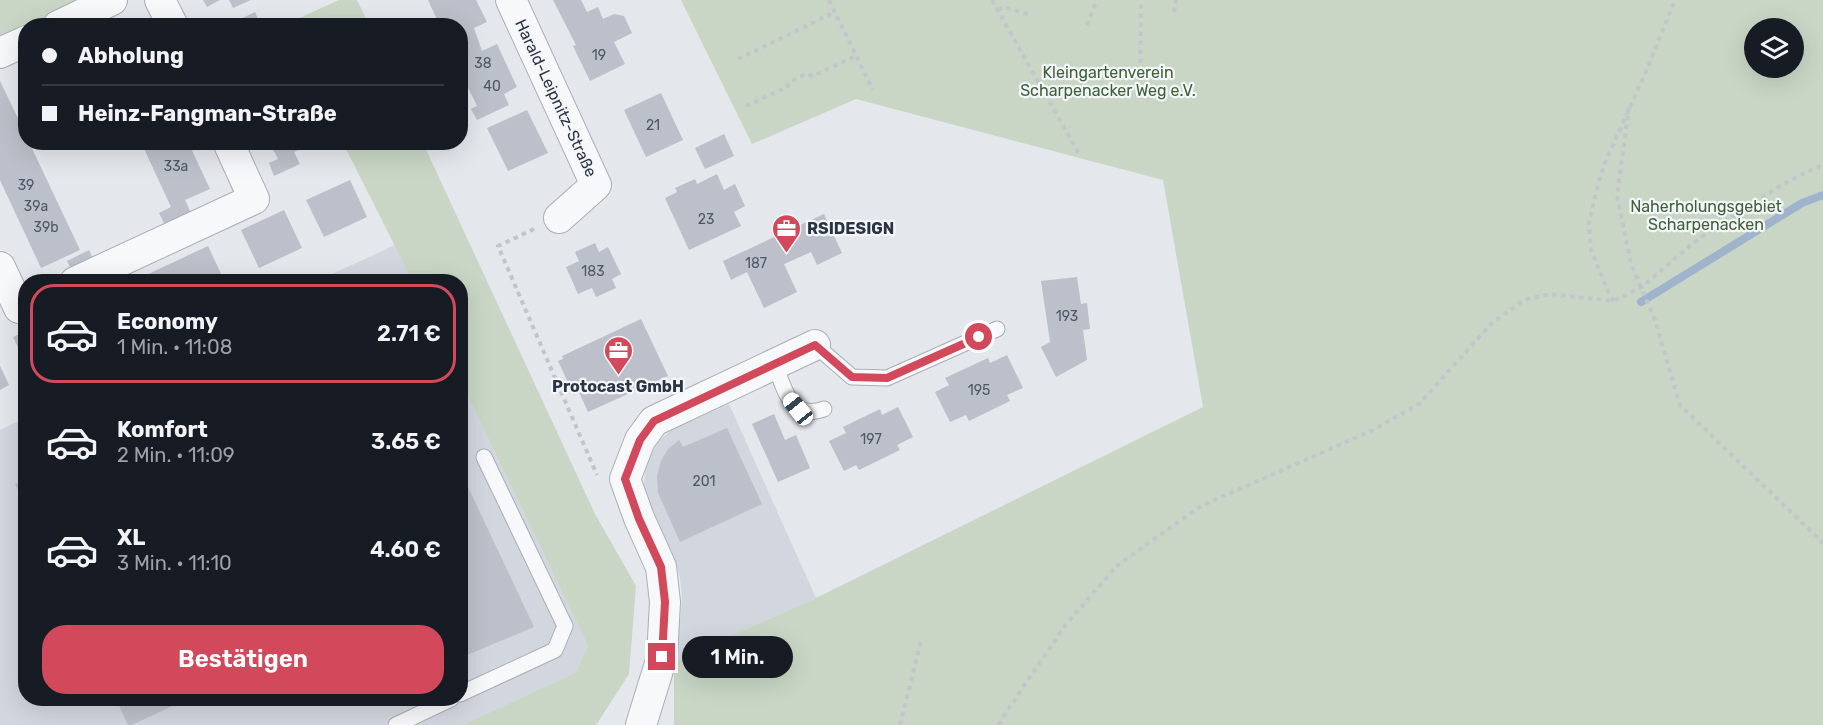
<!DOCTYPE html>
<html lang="de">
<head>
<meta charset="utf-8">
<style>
	body { margin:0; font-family:Rubik,sans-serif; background:#20242c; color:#f1f3f6; height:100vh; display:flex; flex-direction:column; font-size:22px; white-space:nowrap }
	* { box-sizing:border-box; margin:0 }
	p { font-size:20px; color:#9ea1a6 }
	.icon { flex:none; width:33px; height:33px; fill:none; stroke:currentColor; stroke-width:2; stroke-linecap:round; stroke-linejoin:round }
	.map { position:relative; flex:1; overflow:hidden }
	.panel { position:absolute; left:18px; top:274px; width:450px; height:432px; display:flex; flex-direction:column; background:#171b24; border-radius:24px; box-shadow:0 6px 24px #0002 }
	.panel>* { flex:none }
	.guide { position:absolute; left:18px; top:18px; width:450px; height:132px; border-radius:24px; box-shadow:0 6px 24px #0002; display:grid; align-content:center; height:132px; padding:0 24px; background:#171b24 }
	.buttons { position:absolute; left:1744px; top:18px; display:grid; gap:12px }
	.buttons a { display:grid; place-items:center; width:60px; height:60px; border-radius:50%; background:#171b24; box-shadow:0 6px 24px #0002; font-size:30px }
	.end { position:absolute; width:27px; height:27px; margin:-14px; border:8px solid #d1495b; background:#fff; box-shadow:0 0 0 3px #fff }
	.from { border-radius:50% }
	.bubble { position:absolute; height:42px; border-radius:21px; background:#171b24; box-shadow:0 6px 24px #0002; font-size:20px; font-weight:600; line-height:42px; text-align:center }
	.car { position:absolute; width:18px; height:36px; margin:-18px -9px; border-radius:8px; box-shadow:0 0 4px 2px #0007; background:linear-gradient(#fff 24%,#345 0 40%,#fff 0 76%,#345 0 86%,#fff 0) }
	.guide b { display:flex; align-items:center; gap:21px; height:57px; font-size:22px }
	.guide b+b { border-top:2px solid #363941 }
	.guide i { width:15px; height:15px; background:#f1f3f6 }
	ul { padding:10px 0 0; list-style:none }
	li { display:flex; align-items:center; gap:18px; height:99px; margin:0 12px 9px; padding:0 12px; border:3px solid transparent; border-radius:24px }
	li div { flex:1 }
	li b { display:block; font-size:22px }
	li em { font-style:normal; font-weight:600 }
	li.current { border-color:#d1495b }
	li>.icon { width:54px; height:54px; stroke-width:1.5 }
	.cta { display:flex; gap:12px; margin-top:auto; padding:12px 24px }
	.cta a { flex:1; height:69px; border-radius:24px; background:#d1495b; color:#fff; font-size:24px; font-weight:600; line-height:69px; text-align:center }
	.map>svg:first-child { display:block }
</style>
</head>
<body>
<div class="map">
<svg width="1823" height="725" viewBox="0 0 1823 725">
	<rect width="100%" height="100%" fill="#e4e7ec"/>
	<g fill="#d2d6de">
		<path d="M395 245 413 282H315Z"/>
		<path d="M461 382 588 646 575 673 462 725H0V430L25 418 26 699H460Z"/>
		<path d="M729 404 816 598 674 661 681 613 682 596 680 578 677 566 649 505 644 487 645 470 650 456 659 441 671 430Z"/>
	</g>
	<g fill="#c9d6c5" fill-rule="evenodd">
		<path d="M0 0H83L29 25 26 26 25 27 0 39Z"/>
		<path d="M339 0H357L369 25H284Z"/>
		<path d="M681 0H1823V725H674V661L816 598 1203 407 1163 180 856 99 752 144ZM1755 28H1794V68H1755Z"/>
		<path d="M343 143H423L595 514 636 586 629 674 596 725H462L575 673 588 646 461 382 460 282H413Z"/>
	</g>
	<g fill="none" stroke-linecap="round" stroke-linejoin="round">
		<path stroke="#9fb4cc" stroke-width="8" d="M1641 302 1802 203 1823 195"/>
	</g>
	<g fill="#bbc0ca">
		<path d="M203 0H220L207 7Z"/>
		<path d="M229 0H251L233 8Z"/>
		<path d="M428 0H476L487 22 474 28 482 51 497 44 517 87 504 94 509 105 477 120 471 109 477 106 460 71V26H440Z"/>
		<path d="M553 0H581L587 12 598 7 603 19 614 14 624 16 632 33 614 42 625 64 590 81 573 46 576 45Z"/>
		<path d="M255 12 261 26H226Z"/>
		<path d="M130 20 133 26H119Z"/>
		<path d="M0 81 26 135V142H29L80 250 41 268 0 180Z"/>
		<path d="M661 93 683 140 646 157 624 110Z"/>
		<path d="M527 110 548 153 508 171 487 128Z"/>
		<path d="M724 134 734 156 705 169 695 148Z"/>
		<path d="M141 142H188L210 189 185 200 191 213 165 225 159 213 171 207Z"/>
		<path d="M269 142H314L294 152 300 164 274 176 269 163 278 159Z"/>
		<path d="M717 174 724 190 735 184 745 206 734 212 741 226 689 250 665 198 677 192 675 188 695 179 697 184Z"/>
		<path d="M350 180 367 217 324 237 306 200Z"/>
		<path d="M284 210 302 248 259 268 241 230Z"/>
		<path d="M824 214 842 253 817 265 811 252 784 264 797 292 764 308 747 272 731 280 723 261Z"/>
		<path d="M595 243 599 252 608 247 621 274 612 279 616 288 596 297 592 288 578 294 566 267 579 261 575 252Z"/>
		<path d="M208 246 225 282H147L144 276Z"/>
		<path d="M89 250 94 261 72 271 67 261Z"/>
		<path d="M1077 277 1081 304 1087 303 1090 329 1083 330 1087 360 1056 377 1041 347 1050 342 1041 281Z"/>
		<path d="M641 319 668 376 588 412 579 392 574 395 558 361 563 359 562 356Z"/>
		<path d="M26 331V364L13 337Z"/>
		<path d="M1007 355 1023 388 1007 395 1010 401 969 421 966 415 950 422 935 392 949 385 945 378 988 358 990 363Z"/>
		<path d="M0 366 9 385 0 390Z"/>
		<path d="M898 407 913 437 897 445 900 450 859 470 856 465 844 471 829 441 846 433 843 427 880 409 882 415Z"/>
		<path d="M774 414 785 440 796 435 810 468 778 482 752 424Z"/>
		<path d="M727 428 762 504 680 542 658 493 657 476 661 461 668 449 679 440 683 447Z"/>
		<path d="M460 470 534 627 460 658Z"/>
		<path d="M26 479V507L15 484Z"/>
		<path d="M116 699H187L132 725H128Z"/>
	</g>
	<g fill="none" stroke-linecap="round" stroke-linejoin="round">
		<defs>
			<g id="lane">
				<path d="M815 345 852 377 887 378 997 329"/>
				<path d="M775 364C784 389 791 421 824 409"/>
				<path d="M460 694 555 650 565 626 484 457"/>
				<path d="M396 725 451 699"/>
			</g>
			<g id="street">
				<path d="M160 0 173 26"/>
				<path d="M511 0 596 185 559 218"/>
				<path d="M58 26 112 0"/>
				<path d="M0 53 26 41"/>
				<path d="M0 267 19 308 26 305"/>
				<path d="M75 282 254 199 228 142"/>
				<path d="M641 725 662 657 665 602 661 567 639 518 625 479 640 440 654 421 815 345"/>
			</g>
		</defs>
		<use href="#lane" stroke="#a9aeb7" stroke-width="17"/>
		<use href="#street" stroke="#a9aeb7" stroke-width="32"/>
		<g stroke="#c2c5cb" stroke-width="4" stroke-dasharray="4.5 4.5" stroke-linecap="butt">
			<path d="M829 0 873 90"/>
			<path d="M992 0 1079 154"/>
			<path d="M998 10 1003 7 1030 15"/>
			<path d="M1174 12 1176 0"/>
			<path d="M1087 25 1097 0"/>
			<path d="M738 59 835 12"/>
			<path d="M1140 99 1141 0"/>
			<path d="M746 106 787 87 789 82 806 74 813 76 856 56"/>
			<path d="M1629 107 1617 196 1631 264 1655 320 1680 405 1823 543"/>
			<path d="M534 229 498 246 597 475"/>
			<path d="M1614 301 1609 294 1591 250 1589 223 1598 184 1606 160 1645 74 1675 0"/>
			<path d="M690 663 712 657H784"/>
			<path d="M900 725 921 641"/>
			<path d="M999 725 1003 717 1066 624 1118 565 1201 506 1373 430 1419 404 1492 323 1524 300 1550 294 1614 301 1642 287 1693 243 1750 204 1798 176 1823 165"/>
		</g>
		<use href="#lane" stroke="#f7f8fa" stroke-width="15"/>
		<use href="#street" stroke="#f7f8fa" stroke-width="30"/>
	</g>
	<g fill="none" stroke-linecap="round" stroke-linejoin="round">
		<path stroke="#d1495b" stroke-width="8" d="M662 657 665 602 661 567 639 519 625 479 640 440 654 421 815 345 852 377 887 378 979 337"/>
	</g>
	<defs>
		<symbol id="office-pin" viewBox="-11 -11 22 30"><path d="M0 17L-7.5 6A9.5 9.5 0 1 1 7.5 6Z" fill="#d1495b" stroke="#f4f6f9"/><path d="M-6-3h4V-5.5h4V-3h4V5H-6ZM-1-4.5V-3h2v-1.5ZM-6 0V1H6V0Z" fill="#fff"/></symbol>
	</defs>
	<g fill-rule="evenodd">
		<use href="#office-pin" x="770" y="212" width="33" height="45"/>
		<use href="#office-pin" x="602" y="334" width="33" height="45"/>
	</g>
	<g text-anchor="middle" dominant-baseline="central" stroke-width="4.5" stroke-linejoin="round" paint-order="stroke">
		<g font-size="14" fill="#4f5766">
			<text x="599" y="55">19</text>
			<text x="483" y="63">38</text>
			<text x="492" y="86">40</text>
			<text x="653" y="125">21</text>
			<text x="176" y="166">33a</text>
			<text x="26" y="185">39</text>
			<text x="36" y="206">39a</text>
			<text x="706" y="219">23</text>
			<text x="46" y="227">39b</text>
			<text x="756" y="263">187</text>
			<text x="593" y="271">183</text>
			<text x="1067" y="316">193</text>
			<text x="979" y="390">195</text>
			<text x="871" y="439">197</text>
			<text x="704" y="481">201</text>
		</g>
		<g font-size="16" fill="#3f6138" stroke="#f4f6f9">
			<text x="1108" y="72">Kleingartenverein<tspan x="1108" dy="18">Scharpenacker Weg e.V.</tspan></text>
			<text x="1706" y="206">Naherholungsgebiet<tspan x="1706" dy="18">Scharpenacken</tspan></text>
		</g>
		<g font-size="16" fill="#2b3445" stroke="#f4f6f9">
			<text transform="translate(556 98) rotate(65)">Harald-Leipnitz-Straße</text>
		</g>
		<g font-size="16" font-weight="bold" fill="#2b3445" stroke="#f4f6f9" text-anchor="start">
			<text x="807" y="228">RSIDESIGN</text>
			<text x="618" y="386" text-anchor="middle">Protocast GmbH</text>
		</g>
	</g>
</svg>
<div class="buttons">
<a><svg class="icon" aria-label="layers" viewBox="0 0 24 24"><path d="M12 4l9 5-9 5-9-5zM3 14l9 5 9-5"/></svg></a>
</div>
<i class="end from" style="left:979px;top:337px"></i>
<i class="end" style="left:662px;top:657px"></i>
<div class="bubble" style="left:682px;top:636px;width:111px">1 Min.</div>
<i class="car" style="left:798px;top:409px;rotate:321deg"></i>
<div class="guide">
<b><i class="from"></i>Abholung</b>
<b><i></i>Heinz-Fangman-Straße</b>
</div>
<section class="panel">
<ul>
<li class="current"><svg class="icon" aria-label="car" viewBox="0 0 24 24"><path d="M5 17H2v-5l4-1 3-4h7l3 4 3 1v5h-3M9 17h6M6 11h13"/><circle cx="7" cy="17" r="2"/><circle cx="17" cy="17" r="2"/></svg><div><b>Economy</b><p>1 Min. · 11:08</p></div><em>2.71 €</em></li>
<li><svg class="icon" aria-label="car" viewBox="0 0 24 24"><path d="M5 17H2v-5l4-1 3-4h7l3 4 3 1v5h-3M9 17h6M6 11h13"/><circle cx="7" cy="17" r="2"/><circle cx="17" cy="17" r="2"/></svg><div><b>Komfort</b><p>2 Min. · 11:09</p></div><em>3.65 €</em></li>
<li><svg class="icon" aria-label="car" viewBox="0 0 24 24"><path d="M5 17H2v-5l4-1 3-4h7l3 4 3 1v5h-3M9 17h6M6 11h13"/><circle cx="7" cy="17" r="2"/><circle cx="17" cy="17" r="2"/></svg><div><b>XL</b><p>3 Min. · 11:10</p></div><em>4.60 €</em></li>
</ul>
<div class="cta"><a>Bestätigen</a></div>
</section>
</div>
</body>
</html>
